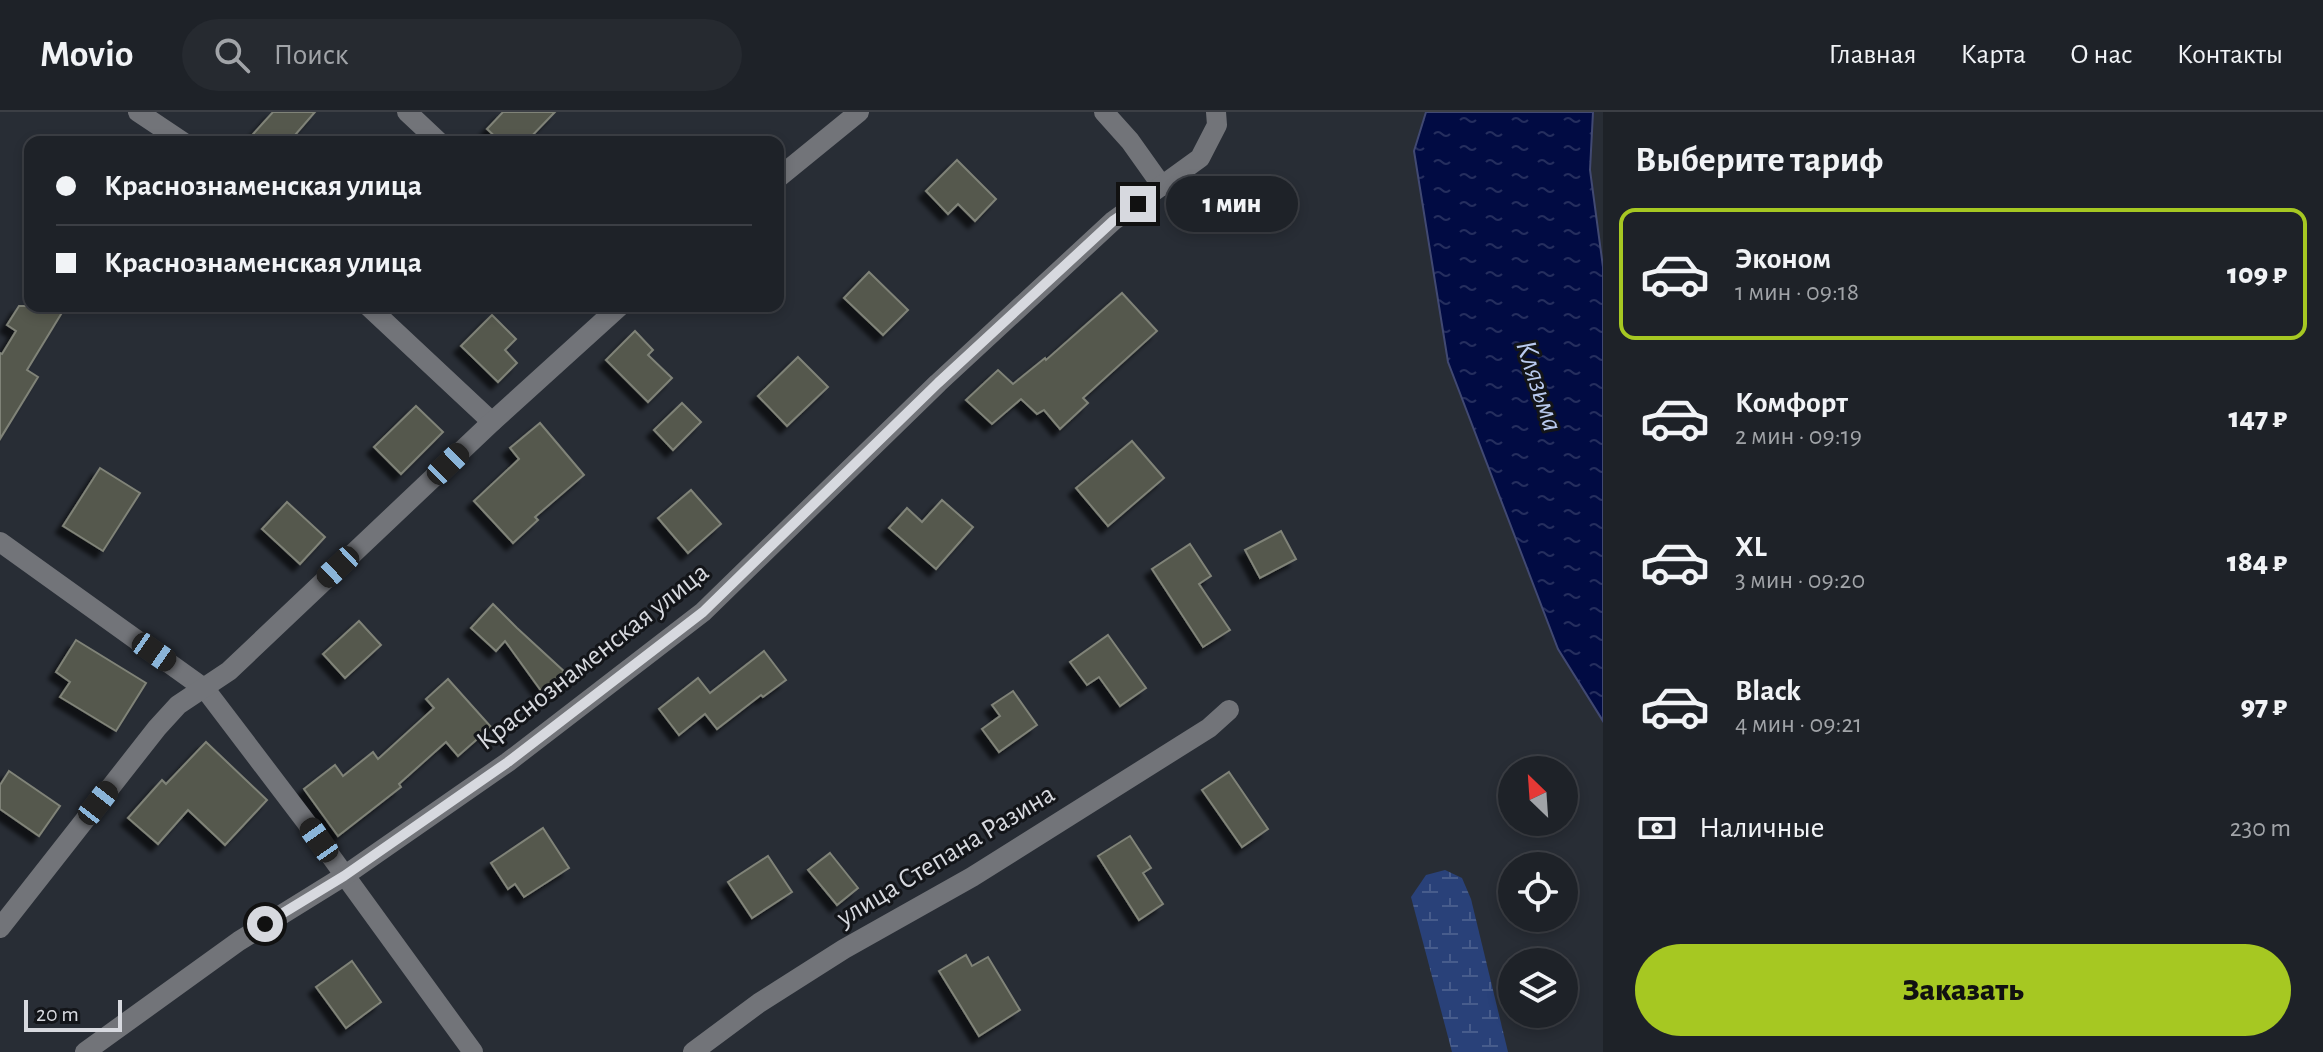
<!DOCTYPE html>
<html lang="ru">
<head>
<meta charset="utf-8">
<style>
	body { margin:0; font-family:"Alegreya Sans",sans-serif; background:#262a30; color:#f1f3f6; height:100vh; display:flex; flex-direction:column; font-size:30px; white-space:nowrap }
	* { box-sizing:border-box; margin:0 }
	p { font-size:26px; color:#a1a4a8 }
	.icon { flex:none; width:44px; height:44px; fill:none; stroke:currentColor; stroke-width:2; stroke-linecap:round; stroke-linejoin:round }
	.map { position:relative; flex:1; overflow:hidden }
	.side { display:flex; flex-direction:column; background:#1e2228; width:720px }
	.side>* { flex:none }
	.banner { position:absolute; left:24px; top:24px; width:760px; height:176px; border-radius:16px; box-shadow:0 4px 12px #0003,0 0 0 2px #3c3f45; display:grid; align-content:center; height:176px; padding:0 32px; background:#1e2228 }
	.needle { width:52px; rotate:335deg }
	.tools { position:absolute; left:1498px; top:644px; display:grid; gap:16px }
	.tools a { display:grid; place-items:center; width:80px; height:80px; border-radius:50%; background:#1e2228; box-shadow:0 4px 12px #0003,0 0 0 2px #3c3f45; font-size:40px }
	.scale { position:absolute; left:24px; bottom:20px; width:98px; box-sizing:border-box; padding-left:8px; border:4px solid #d7d9df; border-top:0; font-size:22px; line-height:28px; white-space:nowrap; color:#d7d9df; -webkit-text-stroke:6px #131519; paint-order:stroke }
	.end { position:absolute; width:36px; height:36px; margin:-18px; border:10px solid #d7d9df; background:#111; box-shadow:0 0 0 4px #111 }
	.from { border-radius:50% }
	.bubble { position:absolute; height:56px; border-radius:28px; background:#1e2228; box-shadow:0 4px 12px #0003,0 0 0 2px #3c3f45; font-size:26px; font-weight:800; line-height:56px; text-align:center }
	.car { position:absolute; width:24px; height:48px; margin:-24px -12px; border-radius:10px; box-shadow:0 0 6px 2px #0007; background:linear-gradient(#222 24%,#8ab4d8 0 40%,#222 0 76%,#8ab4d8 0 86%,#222 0) }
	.banner b { display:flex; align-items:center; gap:28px; height:76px; font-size:30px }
	.banner b+b { border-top:2px solid #3c3f45 }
	.banner i { width:20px; height:20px; background:#f1f3f6 }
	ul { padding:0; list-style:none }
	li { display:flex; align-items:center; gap:24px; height:132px; margin:0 16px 12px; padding:0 16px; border:4px solid transparent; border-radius:16px }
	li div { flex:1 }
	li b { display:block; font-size:30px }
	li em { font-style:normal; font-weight:800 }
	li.on { border-color:#a6c822 }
	li>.icon { width:72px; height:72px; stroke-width:1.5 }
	h2 { padding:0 32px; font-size:36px; line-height:96px }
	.pay { display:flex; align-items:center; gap:20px; height:88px; padding:0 32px; font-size:30px }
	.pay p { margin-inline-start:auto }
	.button { display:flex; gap:16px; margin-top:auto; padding:16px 32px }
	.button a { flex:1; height:92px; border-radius:48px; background:#a6c822; color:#111; font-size:32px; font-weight:800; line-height:92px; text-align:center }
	header { display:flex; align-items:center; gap:48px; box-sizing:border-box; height:112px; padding:0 40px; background:#1e2228; border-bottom:2px solid #3c3f45 }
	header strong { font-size:38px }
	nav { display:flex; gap:44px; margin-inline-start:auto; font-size:28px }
	.search { width:560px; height:72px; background:#262a30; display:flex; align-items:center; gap:20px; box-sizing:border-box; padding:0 28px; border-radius:44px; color:#a1a4a8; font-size:30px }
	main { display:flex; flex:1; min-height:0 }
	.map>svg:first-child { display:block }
</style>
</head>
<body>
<header>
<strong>Movio</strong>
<div class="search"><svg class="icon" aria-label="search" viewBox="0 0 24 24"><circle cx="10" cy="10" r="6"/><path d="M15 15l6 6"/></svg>Поиск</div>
<nav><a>Главная</a><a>Карта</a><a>О нас</a><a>Контакты</a></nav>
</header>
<main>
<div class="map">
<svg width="1603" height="940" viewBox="0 0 1603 940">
	<defs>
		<pattern id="wetland-marsh" width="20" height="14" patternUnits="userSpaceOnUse" patternTransform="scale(2)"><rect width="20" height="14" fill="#294179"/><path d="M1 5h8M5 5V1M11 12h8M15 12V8" fill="none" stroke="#475c8c"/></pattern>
		<pattern id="water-ripples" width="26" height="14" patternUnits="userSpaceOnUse" patternTransform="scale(2)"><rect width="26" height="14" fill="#010b43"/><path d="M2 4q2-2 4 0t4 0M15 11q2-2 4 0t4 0" fill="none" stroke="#252e5e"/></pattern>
		<filter id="shadow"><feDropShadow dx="-7" dy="7" stdDeviation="2" flood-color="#0009"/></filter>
	</defs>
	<rect width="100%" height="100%" fill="#282d35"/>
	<path fill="url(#wetland-marsh)" d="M1445 758 1462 766 1471 787 1508 940H1452L1411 785 1426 763Z"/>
	<path fill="url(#water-ripples)" stroke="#414972" stroke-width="2" d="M1426 0H1593L1590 58 1603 155V609L1558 537 1448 250 1414 39Z"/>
	<g fill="#54584d" stroke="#808378" stroke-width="2" filter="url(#shadow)">
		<path d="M273 0H315L289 30H246Z"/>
		<path d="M503 0H555L526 30H501L487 17Z"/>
		<path d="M957 48 996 87 975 109 958 92 948 102 926 79Z"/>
		<path d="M869 160 908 198 883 223 844 186Z"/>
		<path d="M1122 181 1157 219 1083 286 1088 291 1060 317 1044 298 1037 302 1021 287 992 312 966 288 998 258 1013 272 1045 246 1046 248Z"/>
		<path d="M19 194H66L27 258 38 265 0 327V241L2 242 16 219 7 213Z"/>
		<path d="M492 203 516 227 505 238 517 251 498 270 461 234Z"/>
		<path d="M635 219 653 238 648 243 672 266 648 290 606 248Z"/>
		<path d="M798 245 828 275 787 314 758 284Z"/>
		<path d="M682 291 701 310 673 338 654 318Z"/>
		<path d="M416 294 443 320 401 362 374 335Z"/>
		<path d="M540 311 584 363 535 405 538 408 513 431 474 389 519 347 510 336Z"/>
		<path d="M1132 329 1164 366 1108 414 1076 376Z"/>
		<path d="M100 356 140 381 103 439 63 414Z"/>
		<path d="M691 378 721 412 688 441 658 406Z"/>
		<path d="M942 388 973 415 936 457 889 416 907 396 922 410Z"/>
		<path d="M287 390 325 425 300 452 262 417Z"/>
		<path d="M1281 419 1296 447 1260 466 1245 438Z"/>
		<path d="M1190 432 1211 464 1199 472 1230 518 1203 535 1152 457Z"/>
		<path d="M493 492 517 516 567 562 542 580 505 529 496 539 471 516Z"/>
		<path d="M359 509 381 533 345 566 323 542Z"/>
		<path d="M1108 523 1146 576 1120 594 1099 565 1087 573 1070 550Z"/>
		<path d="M76 528 146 571 116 619 60 585 70 570 56 560Z"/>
		<path d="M764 539 786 568 763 585 761 583 717 617 705 602 679 623 659 597 698 566 710 581Z"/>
		<path d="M448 567 491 615 458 644 446 630 399 672 401 675 338 724 304 677 335 653 343 664 373 640 378 647 434 596 426 587Z"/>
		<path d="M1013 579 1037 613 999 640 982 617 1000 604 992 593Z"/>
		<path d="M206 630 267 688 225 733 188 698 158 732 128 706 162 668 166 672Z"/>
		<path d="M9 659 60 694 39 724 0 697V673Z"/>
		<path d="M1229 660 1268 717 1242 735 1202 678Z"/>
		<path d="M543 716 569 756 524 785 515 772 508 777 491 751Z"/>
		<path d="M1130 724 1151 756 1143 761 1163 792 1139 808 1098 744Z"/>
		<path d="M830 741 858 776 837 793 808 758Z"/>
		<path d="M768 744 792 780 752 806 728 770Z"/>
		<path d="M966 843 972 854 988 845 1020 898 979 924 939 859Z"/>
		<path d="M352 849 381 890 346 916 316 875Z"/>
	</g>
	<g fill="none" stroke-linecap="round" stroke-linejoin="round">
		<g stroke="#727479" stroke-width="20">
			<path d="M138 0 183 30"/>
			<path d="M407 0 439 30"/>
			<path d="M1104 0 1130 29 1162 74"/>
			<path d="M778 66 859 0"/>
			<path d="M368 194 492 310"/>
			<path d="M0 430 205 577 306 710 473 940"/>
			<path d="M0 816 157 616 178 593 229 559 492 310 620 194"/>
			<path d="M85 940 239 829 344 764 508 650 703 500 938 271 1113 109 1200 46 1217 13 1216 0"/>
			<path d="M693 940 759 891 844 837 972 765 1209 616 1229 598"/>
		</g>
	</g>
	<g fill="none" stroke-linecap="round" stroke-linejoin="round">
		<path stroke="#d7d9df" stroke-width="10" d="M265 812 344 764 508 650 703 500 938 271 1113 109 1138 92"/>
	</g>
	<g text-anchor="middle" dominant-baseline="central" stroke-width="6" stroke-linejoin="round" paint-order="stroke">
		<g font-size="28" fill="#d7d9df" stroke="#131519">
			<text transform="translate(593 545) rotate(-38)">Краснознаменская улица</text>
			<text transform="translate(946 744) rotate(-31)">улица Степана Разина</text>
		</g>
		<g font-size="30" font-style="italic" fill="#b9caee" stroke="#131519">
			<text transform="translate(1539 274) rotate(72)">Клязьма</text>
		</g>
	</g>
</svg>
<div class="tools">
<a><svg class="needle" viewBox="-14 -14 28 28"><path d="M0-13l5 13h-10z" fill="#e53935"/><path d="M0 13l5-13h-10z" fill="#a1a4a8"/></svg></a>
<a><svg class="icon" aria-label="locate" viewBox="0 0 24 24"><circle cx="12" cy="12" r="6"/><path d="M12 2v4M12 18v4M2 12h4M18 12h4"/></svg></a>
<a><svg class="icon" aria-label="layers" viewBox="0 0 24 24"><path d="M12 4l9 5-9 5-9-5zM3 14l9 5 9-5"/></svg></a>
</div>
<div class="scale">20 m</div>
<i class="end from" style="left:265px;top:812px"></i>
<i class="end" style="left:1138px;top:92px"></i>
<div class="bubble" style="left:1166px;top:64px;width:132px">1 мин</div>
<i class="car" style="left:448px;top:352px;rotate:46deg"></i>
<i class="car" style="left:338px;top:455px;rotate:227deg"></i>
<i class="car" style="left:154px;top:540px;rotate:125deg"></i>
<i class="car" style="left:98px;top:691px;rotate:38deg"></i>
<i class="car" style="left:319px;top:728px;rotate:325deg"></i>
<div class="banner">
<b><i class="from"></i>Краснознаменская улица</b>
<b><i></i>Краснознаменская улица</b>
</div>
</div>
<section class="side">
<h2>Выберите тариф</h2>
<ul>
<li class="on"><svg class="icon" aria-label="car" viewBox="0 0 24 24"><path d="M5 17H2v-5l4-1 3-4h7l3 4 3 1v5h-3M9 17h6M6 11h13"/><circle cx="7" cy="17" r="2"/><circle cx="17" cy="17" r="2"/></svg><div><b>Эконом</b><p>1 мин · 09:18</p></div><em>109 ₽</em></li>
<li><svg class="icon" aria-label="car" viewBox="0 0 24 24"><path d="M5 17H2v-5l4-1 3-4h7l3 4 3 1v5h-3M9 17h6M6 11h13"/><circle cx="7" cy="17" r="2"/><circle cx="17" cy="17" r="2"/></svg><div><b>Комфорт</b><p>2 мин · 09:19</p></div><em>147 ₽</em></li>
<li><svg class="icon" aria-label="car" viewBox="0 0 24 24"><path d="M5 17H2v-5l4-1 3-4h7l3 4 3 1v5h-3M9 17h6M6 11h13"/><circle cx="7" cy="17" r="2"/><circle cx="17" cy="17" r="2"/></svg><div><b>XL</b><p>3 мин · 09:20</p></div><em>184 ₽</em></li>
<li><svg class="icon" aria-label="car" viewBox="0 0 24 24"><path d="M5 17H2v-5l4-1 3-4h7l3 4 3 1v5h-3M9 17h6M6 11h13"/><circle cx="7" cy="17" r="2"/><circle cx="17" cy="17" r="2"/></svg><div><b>Black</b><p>4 мин · 09:21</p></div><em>97 ₽</em></li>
</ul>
<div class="pay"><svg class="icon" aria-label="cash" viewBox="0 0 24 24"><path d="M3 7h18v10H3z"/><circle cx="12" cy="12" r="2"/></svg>Наличные<p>230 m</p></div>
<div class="button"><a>Заказать</a></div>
</section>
</main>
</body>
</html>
